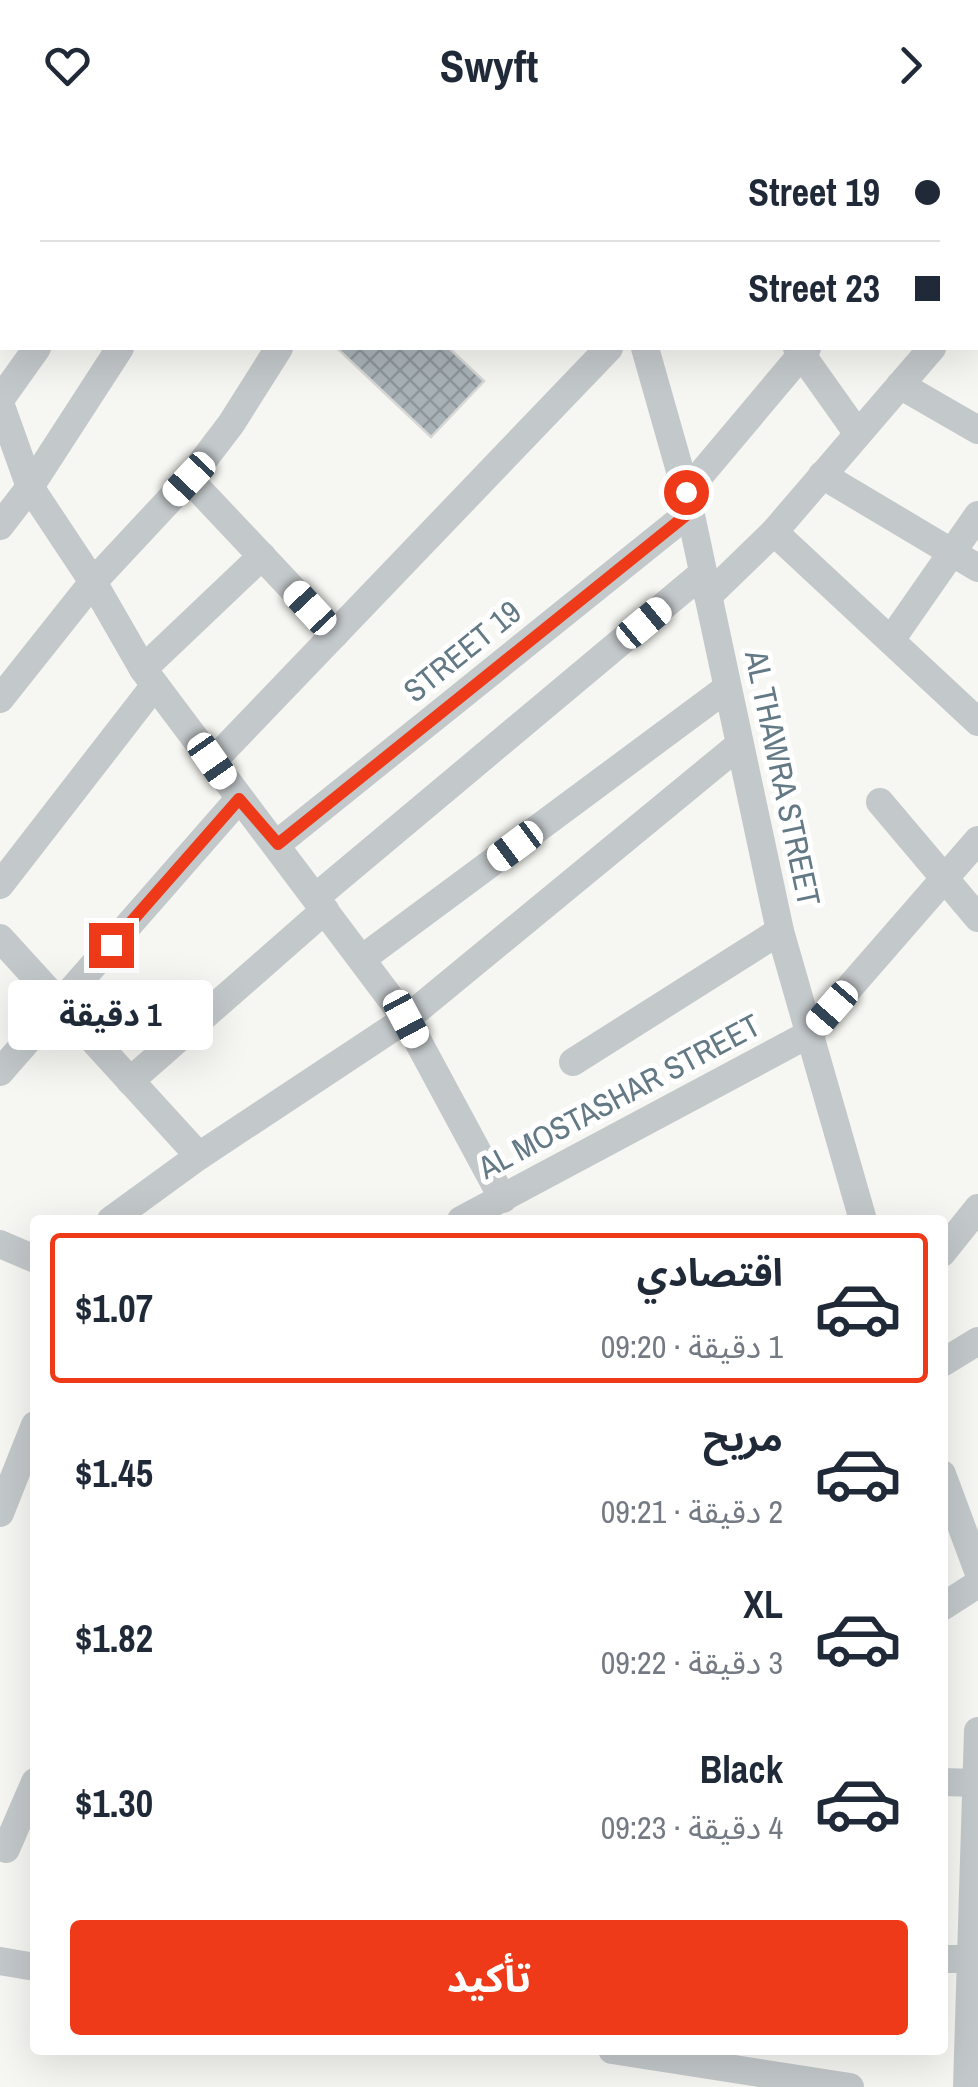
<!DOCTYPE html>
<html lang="ar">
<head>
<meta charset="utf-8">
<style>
	body { margin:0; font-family:"Archivo Narrow","Noto Sans Arabic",sans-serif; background:#f2f2f3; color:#1f2937; direction:rtl; height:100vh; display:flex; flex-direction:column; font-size:38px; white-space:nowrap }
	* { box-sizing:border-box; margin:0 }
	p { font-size:32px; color:#747a83 }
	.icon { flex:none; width:55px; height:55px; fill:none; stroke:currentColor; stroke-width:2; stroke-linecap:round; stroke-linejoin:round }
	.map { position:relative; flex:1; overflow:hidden; direction:ltr }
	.drawer { position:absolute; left:30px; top:1085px; width:918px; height:840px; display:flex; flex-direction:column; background:#fff; border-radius:10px; box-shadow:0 10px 40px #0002; direction:rtl }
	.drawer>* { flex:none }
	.top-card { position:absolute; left:0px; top:0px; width:980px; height:220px; box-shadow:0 10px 40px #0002; direction:rtl; display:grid; align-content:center; height:220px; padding:0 40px; background:#fff }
	.end { position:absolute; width:45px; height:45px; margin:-22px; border:12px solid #ef3a19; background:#fff; box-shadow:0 0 0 5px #fff }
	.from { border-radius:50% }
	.bubble { position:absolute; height:70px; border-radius:10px; background:#fff; box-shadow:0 10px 40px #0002; font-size:32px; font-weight:700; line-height:70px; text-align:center; direction:rtl }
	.car { position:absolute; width:30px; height:60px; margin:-30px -15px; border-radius:12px; box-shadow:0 0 8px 2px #0007; background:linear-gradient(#fff 24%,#345 0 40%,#fff 0 76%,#345 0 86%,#fff 0) }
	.top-card b { display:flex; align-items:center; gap:35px; height:95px; font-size:38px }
	.top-card b+b { border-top:2px solid #e0e1e3 }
	.top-card i { width:25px; height:25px; background:#1f2937 }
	ul { padding:18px 0 0; list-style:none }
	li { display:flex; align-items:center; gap:30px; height:150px; margin:0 20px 15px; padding:0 20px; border:5px solid transparent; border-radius:10px }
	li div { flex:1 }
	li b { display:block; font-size:38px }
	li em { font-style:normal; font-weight:700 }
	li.active { border-color:#ef3a19 }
	li>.icon { width:90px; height:90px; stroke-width:1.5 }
	.button { display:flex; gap:20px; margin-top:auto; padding:20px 40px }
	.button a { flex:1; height:115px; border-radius:10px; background:#ef3a19; color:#fff; font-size:40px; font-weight:700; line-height:115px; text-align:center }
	header { display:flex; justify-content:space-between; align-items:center; height:130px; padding:0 40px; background:#fff; font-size:45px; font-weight:700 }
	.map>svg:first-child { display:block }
</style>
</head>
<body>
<header><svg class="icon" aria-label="forward" viewBox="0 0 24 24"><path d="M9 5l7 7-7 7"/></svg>Swyft<svg class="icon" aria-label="heart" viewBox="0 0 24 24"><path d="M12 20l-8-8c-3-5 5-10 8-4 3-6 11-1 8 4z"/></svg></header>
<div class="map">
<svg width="978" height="1957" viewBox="0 0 978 1957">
	<defs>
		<pattern id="building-cross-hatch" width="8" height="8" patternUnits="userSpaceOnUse" patternTransform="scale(2.5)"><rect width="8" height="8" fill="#a9b3b7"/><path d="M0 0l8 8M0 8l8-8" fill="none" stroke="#8d969a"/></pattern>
	</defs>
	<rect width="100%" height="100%" fill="#f6f6f2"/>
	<path fill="url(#building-cross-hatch)" stroke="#d7d7d5" stroke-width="2.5" d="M337 218H449L484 251 431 307Z"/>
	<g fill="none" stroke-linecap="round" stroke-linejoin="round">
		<g stroke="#c3c8ca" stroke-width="28">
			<path d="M62 0 66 2"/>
			<path d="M205 0 208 2"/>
			<path d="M580 0 581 2"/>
			<path d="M259 2 261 0"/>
			<path d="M423 2 424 0"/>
			<path d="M771 2 773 0"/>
			<path d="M850 2 852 0"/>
			<path d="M978 13V12"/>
			<path d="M0 68 2 64"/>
			<path d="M978 165V164"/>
			<path d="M645 218 686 362 780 801 863 1090"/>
			<path d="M797 218 858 304"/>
			<path d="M900 255 978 300"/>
			<path d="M0 270 37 218"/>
			<path d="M0 273 30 357 93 452 143 539 406 889 503 1069"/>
			<path d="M822 345 978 438"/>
			<path d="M189 349 335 504"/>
			<path d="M686 362 807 218"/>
			<path d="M0 396 30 357 120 218"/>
			<path d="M774 402 978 592"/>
			<path d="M708 466 774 402 932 218"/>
			<path d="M891 510 978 385"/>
			<path d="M143 539 262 426"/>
			<path d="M0 569 93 452 189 349 231 294 279 218"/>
			<path d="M213 631 609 218"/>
			<path d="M880 672 978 788"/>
			<path d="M277 714 690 382"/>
			<path d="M0 755 155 555"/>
			<path d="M316 767 703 443"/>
			<path d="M0 808 199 1026"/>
			<path d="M363 828 727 558"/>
			<path d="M573 932 780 801"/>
			<path d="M0 942 239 669"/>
			<path d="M130 951 325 780"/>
			<path d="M111 1090 199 1026 406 889 739 615"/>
			<path d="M461 1090 809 904 978 710"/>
			<path d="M0 1114 35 1129"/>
			<path d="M942 1123 978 1078"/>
			<path d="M942 1233 978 1211"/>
			<path d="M942 1344 978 1441"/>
			<path d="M0 1383 35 1295"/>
			<path d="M942 1477 978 1454"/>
			<path d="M942 1652 976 1653"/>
			<path d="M6 1719 35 1652"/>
			<path d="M942 1829H978"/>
			<path d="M0 1831 35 1837"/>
			<path d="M612 1920 850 1957"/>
			<path d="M967 1957 978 1601"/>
		</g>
	</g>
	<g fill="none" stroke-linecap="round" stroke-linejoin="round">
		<path stroke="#ef3a19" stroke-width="12" d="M111 815 239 669 278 714 690 382 686 362"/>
	</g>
	<g text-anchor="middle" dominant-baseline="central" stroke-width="10" stroke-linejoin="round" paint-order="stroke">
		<g font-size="32" fill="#637985" stroke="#fff">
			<text transform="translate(462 521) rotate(-39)">STREET 19</text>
			<text transform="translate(783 648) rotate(78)">AL THAWRA STREET</text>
			<text transform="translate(619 966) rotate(-28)">AL MOSTASHAR STREET</text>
		</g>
	</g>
</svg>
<i class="end from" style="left:686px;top:362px"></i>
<i class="end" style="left:111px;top:815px"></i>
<div class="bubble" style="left:8px;top:850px;width:205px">1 دقيقة</div>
<i class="car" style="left:189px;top:349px;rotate:223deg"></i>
<i class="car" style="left:310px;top:478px;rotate:317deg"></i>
<i class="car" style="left:644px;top:493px;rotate:50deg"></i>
<i class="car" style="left:212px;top:631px;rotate:145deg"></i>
<i class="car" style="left:515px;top:716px;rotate:233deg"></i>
<i class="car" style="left:832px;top:878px;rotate:221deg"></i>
<i class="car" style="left:406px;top:889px;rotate:152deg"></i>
<div class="top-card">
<b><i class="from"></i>Street 19</b>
<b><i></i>Street 23</b>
</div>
<section class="drawer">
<ul>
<li class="active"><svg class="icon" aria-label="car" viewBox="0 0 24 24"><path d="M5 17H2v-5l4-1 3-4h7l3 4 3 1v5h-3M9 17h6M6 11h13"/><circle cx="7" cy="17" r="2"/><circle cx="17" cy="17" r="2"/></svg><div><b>اقتصادي</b><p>1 دقيقة · 09:20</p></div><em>$1.07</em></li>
<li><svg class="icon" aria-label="car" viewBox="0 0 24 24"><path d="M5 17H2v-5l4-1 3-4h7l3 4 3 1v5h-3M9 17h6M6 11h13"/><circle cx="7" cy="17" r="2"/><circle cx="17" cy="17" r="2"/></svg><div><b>مريح</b><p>2 دقيقة · 09:21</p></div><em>$1.45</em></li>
<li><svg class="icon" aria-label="car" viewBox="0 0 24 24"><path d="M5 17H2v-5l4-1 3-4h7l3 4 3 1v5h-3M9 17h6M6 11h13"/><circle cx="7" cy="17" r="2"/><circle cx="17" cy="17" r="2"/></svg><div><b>XL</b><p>3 دقيقة · 09:22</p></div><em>$1.82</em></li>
<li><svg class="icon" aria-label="car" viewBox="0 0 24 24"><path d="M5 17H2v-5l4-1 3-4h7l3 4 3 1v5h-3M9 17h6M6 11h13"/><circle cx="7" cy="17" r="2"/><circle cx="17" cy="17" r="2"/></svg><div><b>Black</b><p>4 دقيقة · 09:23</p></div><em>$1.30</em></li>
</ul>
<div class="button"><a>تأكيد</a></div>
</section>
</div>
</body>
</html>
